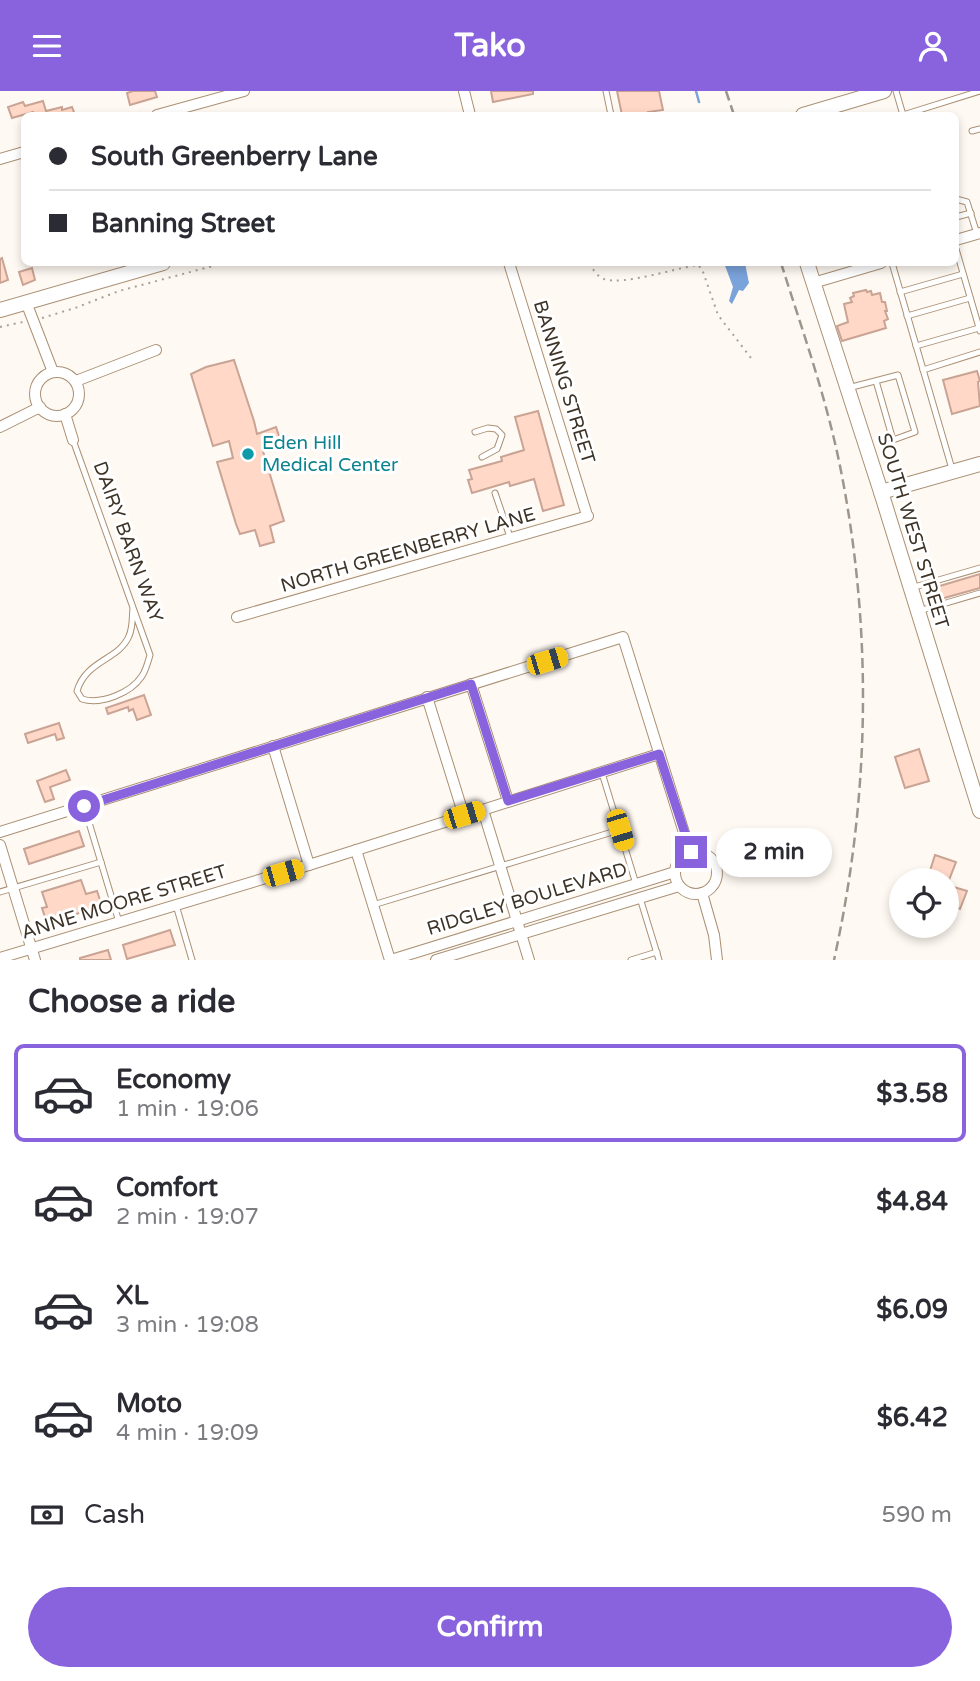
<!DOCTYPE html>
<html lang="en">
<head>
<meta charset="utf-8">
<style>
	body { margin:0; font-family:"Varela Round",sans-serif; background:#f7f7f7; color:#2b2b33; height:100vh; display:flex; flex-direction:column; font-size:26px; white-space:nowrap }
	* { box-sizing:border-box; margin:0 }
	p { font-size:23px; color:#7c7c81 }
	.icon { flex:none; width:38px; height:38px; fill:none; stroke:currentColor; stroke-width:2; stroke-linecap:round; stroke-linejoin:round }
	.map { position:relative; height:869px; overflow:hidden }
	.side { display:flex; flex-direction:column; background:#fff; flex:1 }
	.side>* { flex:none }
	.banner { position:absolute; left:21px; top:21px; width:938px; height:154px; border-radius:10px; box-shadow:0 4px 10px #0003; display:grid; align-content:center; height:154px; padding:0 28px; background:#fff }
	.fabs { position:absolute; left:889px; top:777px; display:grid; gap:14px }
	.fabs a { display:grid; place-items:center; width:70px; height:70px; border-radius:50%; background:#fff; box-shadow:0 4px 10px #0003; font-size:35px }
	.end { position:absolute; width:32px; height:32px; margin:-16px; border:9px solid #8963dd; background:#fff; box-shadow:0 0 0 4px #fff }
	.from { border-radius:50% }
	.bubble { position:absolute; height:49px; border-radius:24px; background:#fff; box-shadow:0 4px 10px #0003; font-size:23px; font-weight:700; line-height:49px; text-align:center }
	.car { position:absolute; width:21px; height:42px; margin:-21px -10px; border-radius:9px; box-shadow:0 0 5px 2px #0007; background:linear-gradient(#f5c518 24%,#345 0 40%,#f5c518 0 76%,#345 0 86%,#f5c518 0) }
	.banner b { display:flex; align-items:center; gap:24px; height:66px; font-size:26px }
	.banner b+b { border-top:2px solid #e1e1e2 }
	.banner i { width:18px; height:18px; background:#2b2b33 }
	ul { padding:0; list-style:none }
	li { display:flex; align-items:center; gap:21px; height:98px; margin:0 14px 10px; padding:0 14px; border:4px solid transparent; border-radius:10px }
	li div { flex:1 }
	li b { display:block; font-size:26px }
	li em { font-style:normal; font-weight:700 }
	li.active { border-color:#8963dd }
	li>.icon { width:63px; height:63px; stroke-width:1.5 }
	h2 { padding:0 28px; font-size:32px; line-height:84px }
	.pay { display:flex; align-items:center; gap:18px; height:77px; padding:0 28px; font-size:26px }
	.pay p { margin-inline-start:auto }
	.button { display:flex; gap:14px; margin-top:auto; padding:14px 28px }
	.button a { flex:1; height:80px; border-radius:42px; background:#8963dd; color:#fff; font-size:28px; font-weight:700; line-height:80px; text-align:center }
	header { display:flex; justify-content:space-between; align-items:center; height:91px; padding:0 28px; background:#8963dd; color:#fff; font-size:32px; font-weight:700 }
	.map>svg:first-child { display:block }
</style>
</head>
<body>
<header><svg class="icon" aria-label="menu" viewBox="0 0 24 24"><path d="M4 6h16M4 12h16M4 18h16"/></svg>Tako<svg class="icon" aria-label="person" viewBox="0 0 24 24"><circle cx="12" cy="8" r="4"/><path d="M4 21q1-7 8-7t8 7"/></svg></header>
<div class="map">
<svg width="980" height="869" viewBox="0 0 980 869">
	<rect width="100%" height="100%" fill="#fff9f3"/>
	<path fill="#7aa3da" d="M724 172H745L749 192 743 200 739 199 732 213 729 210 733 196Z"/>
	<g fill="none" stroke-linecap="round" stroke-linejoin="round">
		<path stroke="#7aa3da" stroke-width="2.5" d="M696 0 699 11"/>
	</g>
	<g fill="#ffd8c7" stroke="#c9a394" stroke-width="2">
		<path d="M133 0H155L157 6 130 14 127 2Z"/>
		<path d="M491 0H533V3L493 11Z"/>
		<path d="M617 0H659L663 19 648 21 649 24H622Z"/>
		<path d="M43 10 46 20 62 16V19L72 16 75 24H34L33 21 12 27 8 16 23 11 25 15Z"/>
		<path d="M2 167 8 189 0 192V168Z"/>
		<path d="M32 177 35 189 23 194 19 181Z"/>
		<path d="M866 199 867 201 871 200 872 204 880 202 882 211H885L887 220H885L888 228 884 230 886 237 842 250 837 235 848 231 844 213 852 211 850 207 854 205 853 202Z"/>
		<path d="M234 269 254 330 257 343 276 336 281 351 262 357 284 430 270 435 274 451 260 455 255 439 240 443 236 433 217 371 233 367 229 350 213 355 191 283 206 276Z"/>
		<path d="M977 280 980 290 978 291 980 315 952 323 943 289Z"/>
		<path d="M538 320 564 414 543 420 534 388 510 395 509 391 472 402 468 389 472 388 469 379 502 370 501 366 524 359 515 326Z"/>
		<path d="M980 483V497L937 509 933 497Z"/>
		<path d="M144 604 151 624 137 629 133 618 129 620 128 616 108 623 106 617Z"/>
		<path d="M59 632 64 647 57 649 55 643 28 652 25 643Z"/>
		<path d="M919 658 929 690 905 697 895 666Z"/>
		<path d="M66 679 70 689 50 696 54 708 45 711 37 690Z"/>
		<path d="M79 740 84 755 29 773 24 758Z"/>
		<path d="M935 764 956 771 949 789H927Z"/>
		<path d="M81 789 86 803 97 800 102 815 47 832 42 817 47 816 42 801Z"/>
		<path d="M947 794 967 800 960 818 947 813Z"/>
		<path d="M170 839 175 854 127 868 123 854Z"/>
		<path d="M108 859 111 869H80V867Z"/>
	</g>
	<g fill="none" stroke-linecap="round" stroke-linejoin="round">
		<defs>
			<g id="lane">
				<path d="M606 0 611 24"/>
				<path d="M896 0 903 24 980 0"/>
				<path d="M972 40 980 38"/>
				<path d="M956 108 967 111 977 143"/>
				<path d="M956 126 971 122"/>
				<path d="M956 158 980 240"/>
				<path d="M892 172 952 378"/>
				<path d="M900 201 963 183"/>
				<path d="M907 225 970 207"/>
				<path d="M916 255 979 237"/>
				<path d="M923 279 980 261"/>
				<path d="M848 297 898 284 915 341 893 349 876 290"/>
				<path d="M475 341 488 337 496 338 502 344 497 358 482 366"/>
				<path d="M73 349 150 564C148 571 146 579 142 585 131 602 101 614 82 608L77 600C86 569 119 569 129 545 133 536 132 526 133 517"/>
				<path d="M495 402 509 443"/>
				<path d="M911 497 980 477"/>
				<path d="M919 520 980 502"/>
				<path d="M602 682 636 793"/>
				<path d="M84 715 119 831"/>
				<path d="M0 801 101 771"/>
				<path d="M640 807 659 869"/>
				<path d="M176 814 192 869"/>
				<path d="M373 814 619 739"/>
				<path d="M631 869 657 861"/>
			</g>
			<g id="street">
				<path d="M464 0 470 24"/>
				<path d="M157 24 244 0"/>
				<path d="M0 68 24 61"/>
				<path d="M956 149 980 142"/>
				<path d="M509 172 586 421"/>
				<path d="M813 192 881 172"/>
				<path d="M26 211 53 281"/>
				<circle cx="57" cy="303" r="22"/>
				<path d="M76 290 156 259"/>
				<path d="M65 323 73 349"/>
				<path d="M0 336 40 316"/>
				<path d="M237 526 588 425"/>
				<path d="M471 593 508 710"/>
				<path d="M427 606 464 725"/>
				<path d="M273 655 309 774"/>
				<path d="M483 719 529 869"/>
				<path d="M0 741 623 546 690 761"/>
				<path d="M0 754 35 869"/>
				<path d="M356 759 390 869"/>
				<circle cx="696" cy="782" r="21"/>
				<path d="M702 802 714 844 717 869"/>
				<path d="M0 867 309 774 659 663"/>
				<path d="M391 869 675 781"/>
				<path d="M436 869 679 795"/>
			</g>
			<g id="secondary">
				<path d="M803 24 884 0"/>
				<path d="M807 172 881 401 980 720"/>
				<path d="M0 219 163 172"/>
				<path d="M881 401 980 373"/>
			</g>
		</defs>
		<use href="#lane" stroke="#aa9074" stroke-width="7"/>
		<use href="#street" stroke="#aa9074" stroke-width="12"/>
		<use href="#secondary" stroke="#aa9074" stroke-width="16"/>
		<g stroke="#a9a299" stroke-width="2" stroke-dasharray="2 5" stroke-linecap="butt">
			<path d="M590 172C592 178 597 185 604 188 622 195 676 177 698 174L702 178 718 224 751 267"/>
			<path d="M42 227 75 217 119 200 224 172"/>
			<path d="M0 236 23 231"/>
		</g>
		<use href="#lane" stroke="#fff" stroke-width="5"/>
		<use href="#street" stroke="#fff" stroke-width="10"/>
		<use href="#secondary" stroke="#fff" stroke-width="14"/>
		<g stroke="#9e968d" stroke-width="2.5" stroke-dasharray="10 5" stroke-linecap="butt">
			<path d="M726 0 734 24"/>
			<path d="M781 172C802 238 826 306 840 375 873 539 870 706 834 869"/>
		</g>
	</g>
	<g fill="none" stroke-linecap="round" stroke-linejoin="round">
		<path stroke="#8963dd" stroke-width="9" d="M84 715 471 593 508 710 659 663 691 761"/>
	</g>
	<circle fill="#0f9aa8" stroke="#fff" stroke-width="2.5" cx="248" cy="363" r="7"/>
	<g text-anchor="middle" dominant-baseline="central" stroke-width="6" stroke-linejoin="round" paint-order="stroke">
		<g font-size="19" fill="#3d3327" stroke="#fff">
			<text transform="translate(564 291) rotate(73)">BANNING STREET</text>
			<text transform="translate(913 440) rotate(73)">SOUTH WEST STREET</text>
			<text transform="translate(128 451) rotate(70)">DAIRY BARN WAY</text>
			<text transform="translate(408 459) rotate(-16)">NORTH GREENBERRY LANE</text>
			<text transform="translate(527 808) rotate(-17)">RIDGLEY BOULEVARD</text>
			<text transform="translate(124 811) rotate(-17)">ANNE MOORE STREET</text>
		</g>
		<g font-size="19" fill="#0d838f" stroke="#fff" text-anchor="start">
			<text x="262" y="352">Eden Hill<tspan x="262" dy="22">Medical Center</tspan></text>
		</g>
	</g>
</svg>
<div class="fabs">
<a><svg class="icon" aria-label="locate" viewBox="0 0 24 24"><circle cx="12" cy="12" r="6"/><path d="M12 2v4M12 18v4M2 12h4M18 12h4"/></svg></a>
</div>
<i class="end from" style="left:84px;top:715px"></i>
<i class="end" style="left:691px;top:761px"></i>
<div class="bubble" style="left:716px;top:737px;width:116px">2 min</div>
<i class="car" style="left:547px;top:570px;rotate:73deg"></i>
<i class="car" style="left:464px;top:724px;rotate:73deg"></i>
<i class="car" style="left:620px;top:739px;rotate:163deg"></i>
<i class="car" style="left:283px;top:782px;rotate:74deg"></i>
<div class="banner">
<b><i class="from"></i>South Greenberry Lane</b>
<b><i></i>Banning Street</b>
</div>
</div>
<section class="side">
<h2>Choose a ride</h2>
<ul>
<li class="active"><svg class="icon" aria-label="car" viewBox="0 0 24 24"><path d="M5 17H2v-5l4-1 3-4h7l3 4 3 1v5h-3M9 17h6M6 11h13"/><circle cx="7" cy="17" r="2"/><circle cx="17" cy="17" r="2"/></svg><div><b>Economy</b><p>1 min · 19:06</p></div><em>$3.58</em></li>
<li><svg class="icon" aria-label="car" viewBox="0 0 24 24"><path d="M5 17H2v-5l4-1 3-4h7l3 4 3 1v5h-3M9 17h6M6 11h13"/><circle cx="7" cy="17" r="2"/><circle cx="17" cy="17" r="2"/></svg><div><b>Comfort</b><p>2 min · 19:07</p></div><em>$4.84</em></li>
<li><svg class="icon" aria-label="car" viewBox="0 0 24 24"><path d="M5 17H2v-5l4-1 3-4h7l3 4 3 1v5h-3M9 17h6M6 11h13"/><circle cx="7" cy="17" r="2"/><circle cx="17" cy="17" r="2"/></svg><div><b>XL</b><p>3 min · 19:08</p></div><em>$6.09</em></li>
<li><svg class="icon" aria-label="car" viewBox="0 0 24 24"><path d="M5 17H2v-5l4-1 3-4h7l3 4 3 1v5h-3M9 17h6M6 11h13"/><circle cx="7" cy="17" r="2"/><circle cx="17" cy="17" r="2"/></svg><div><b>Moto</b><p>4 min · 19:09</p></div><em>$6.42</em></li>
</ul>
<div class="pay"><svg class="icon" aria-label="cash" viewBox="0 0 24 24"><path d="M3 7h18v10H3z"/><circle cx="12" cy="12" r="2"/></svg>Cash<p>590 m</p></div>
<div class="button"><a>Confirm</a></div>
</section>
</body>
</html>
